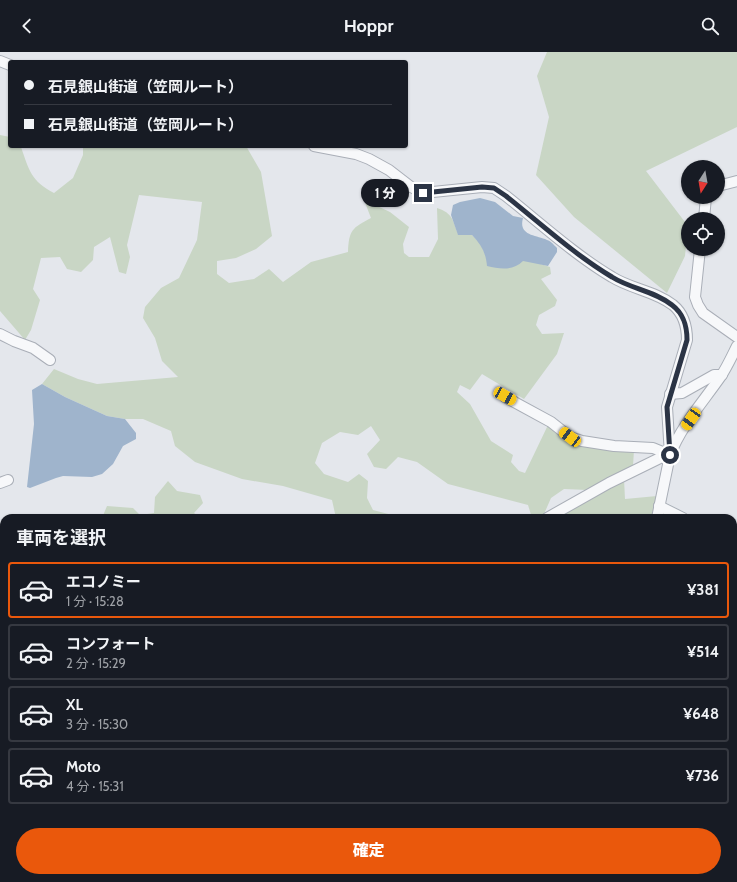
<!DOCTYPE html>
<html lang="ja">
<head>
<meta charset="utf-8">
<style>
	body { margin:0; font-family:Cabin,"Noto Sans JP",sans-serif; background:#20242c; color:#f1f3f6; height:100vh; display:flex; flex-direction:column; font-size:15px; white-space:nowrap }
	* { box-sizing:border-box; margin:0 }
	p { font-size:13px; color:#9ea1a6 }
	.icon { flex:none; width:22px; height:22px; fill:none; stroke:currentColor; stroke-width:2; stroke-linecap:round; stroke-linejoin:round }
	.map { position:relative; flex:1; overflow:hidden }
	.details { position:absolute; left:0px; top:462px; width:737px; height:368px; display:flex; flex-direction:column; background:#171b24; border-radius:12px 12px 0 0; box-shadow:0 1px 3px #0004 }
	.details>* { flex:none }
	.hud { position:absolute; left:8px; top:8px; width:400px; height:88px; border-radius:4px; box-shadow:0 1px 3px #0004; display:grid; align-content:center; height:88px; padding:0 16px; background:#171b24 }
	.needle { width:26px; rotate:191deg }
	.buttons { position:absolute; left:681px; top:108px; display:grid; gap:8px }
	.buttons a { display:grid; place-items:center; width:44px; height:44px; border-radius:50%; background:#171b24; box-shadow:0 1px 3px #0004; font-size:20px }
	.end { position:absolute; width:18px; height:18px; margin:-9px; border:5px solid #2b3445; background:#fff; box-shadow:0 0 0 2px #fff }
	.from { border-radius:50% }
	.bubble { position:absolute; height:28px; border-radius:14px; background:#171b24; box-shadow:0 1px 3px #0004; font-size:13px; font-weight:800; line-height:28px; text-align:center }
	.car { position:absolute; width:12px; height:24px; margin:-12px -6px; border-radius:5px; box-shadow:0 0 3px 1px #0007; background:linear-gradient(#f5c518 24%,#345 0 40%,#f5c518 0 76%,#345 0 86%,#f5c518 0) }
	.hud b { display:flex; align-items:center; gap:14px; height:38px; font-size:15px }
	.hud b+b { border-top:1px solid #363941 }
	.hud i { width:10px; height:10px; background:#f1f3f6 }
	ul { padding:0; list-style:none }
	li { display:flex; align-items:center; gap:12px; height:56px; margin:0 8px 6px; padding:0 8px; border:2px solid #363941; border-radius:4px }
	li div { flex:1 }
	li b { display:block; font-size:15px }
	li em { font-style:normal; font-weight:800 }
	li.current { border-color:#ea580c }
	li>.icon { width:36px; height:36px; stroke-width:1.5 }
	h2 { padding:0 16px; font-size:18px; line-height:48px }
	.action { display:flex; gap:8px; margin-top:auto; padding:8px 16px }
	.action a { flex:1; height:46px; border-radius:24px; background:#ea580c; color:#fff; font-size:16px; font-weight:800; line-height:46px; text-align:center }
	header { display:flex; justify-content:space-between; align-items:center; height:52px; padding:0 16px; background:#171b24; font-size:18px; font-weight:800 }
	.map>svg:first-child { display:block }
</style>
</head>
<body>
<header><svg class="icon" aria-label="back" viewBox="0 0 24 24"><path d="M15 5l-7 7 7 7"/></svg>Hoppr<svg class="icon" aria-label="search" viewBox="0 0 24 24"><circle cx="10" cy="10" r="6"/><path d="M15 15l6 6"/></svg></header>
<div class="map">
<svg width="737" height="830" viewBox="0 0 737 830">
	<rect width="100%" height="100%" fill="#e4e7ec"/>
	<g fill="#c9d6c5">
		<path d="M547 0H737V75L646 119 688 174 685 204 667 241 574 165 536 123 549 65 537 24Z"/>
		<path d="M0 83 10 85V94L21 95C29 118 31 129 54 141L73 126 83 103V94H246L261 120 272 184 256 197 236 206 217 209V222L229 231 254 227 269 217 283 230 311 210 348 200C349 178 352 176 371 166L364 148 372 140 375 153 390 160 409 175 403 192 404 201 409 205H429L438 187 437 156C453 161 453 169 458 182L472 183 480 191 486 204 534 210 550 215 551 222 541 227 557 248 555 254 539 263 536 273 542 282 564 281 557 302 524 347 482 322 470 338 460 333 457 340 470 352 491 389 513 403 511 410 519 419 525 421 548 373 563 388 595 394 634 398 633 414 588 438 564 437 551 446 544 462 532 466 528 453 448 432 417 410 398 405 386 417 374 415 367 402 380 388 371 374 358 383 340 380 322 391 315 411 324 422 348 430 359 422 368 429 367 446 373 458 392 463 406 462 420 466H336L332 448 283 434 242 427 195 410 175 394 171 379 143 367H125L107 364 65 345 42 332 54 317 78 327 97 332 178 325 162 309 155 286 143 266 145 255 161 236 179 226 197 188 202 150 139 143 127 193 130 205 126 222 119 220 110 185 94 195 93 208 81 220 67 217 60 205 41 206 33 237 40 248 31 278 25 288 0 259Z"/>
		<path d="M624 427 625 447 657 444 651 466H554Z"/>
		<path d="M168 429 177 439 200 443 203 451 194 461 200 466H102L107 454 133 456 140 463 154 461 155 445Z"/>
		<path d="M0 487H4V560L0 538Z"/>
		<path d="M4 641V693L0 692V644Z"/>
		<path d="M4 766V826H39L29 830H0V770Z"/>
		<path d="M135 826H165L172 830H135Z"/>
		<path d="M356 826H505L507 830H354Z"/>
	</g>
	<g fill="#9fb4cc">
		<path d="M480 146 495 150 513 164 523 166C518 184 536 183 547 188 551 189 554 193 557 196V200L548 214 523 209C513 219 500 217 487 214 486 201 481 192 472 183H458L451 163 453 153 460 150Z"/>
		<path d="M42 332 65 345 107 364 125 367 136 381V387L123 394 113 412 102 422 92 425 63 424 56 426 30 436 27 435 34 372 32 338Z"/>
		<path d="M181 826H225L223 830H188Z"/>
	</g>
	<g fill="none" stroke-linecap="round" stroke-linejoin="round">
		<defs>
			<g id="minor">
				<path d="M0 9 10 13"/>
				<path d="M314 94 356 102 369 107 389 118 411 135 423 141 482 135 494 136 506 144C540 171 575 203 612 225 631 237 655 239 673 253 684 262 687 274 687 288L667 355 670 403"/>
				<path d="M718 134 737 129"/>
				<path d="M704 167 706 145"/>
				<path d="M700 197 695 245 698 253 703 261 737 285"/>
				<path d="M0 282 14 289 33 296 50 308"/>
				<path d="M670 342 682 341 714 323H722"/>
				<path d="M505 345 551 370 570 385 582 389 614 394 653 396 670 403"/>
				<path d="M0 431 8 428"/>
				<path d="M659 454 683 466"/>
				<path d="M547 466 609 431 662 405 670 403"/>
				<path d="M657 466 670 403C681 374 703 350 721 324 727 315 732 304 737 294"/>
				<path d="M733 491 737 493"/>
				<path d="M733 702 737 694"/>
				<path d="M683 826 690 830"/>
				<path d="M602 830 613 826"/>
			</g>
		</defs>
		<use href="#minor" stroke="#a9aeb7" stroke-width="12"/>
		<use href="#minor" stroke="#f7f8fa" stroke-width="10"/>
	</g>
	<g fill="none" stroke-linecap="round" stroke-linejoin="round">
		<path stroke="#2b3445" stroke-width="5" d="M423 141 482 135 494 136 506 144C540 171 575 203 612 225 631 237 655 239 672 253 684 262 687 274 687 288L667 355 670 403"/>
	</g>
</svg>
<div class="buttons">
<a><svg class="needle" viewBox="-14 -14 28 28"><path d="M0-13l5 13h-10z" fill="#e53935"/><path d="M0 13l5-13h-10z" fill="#9ea1a6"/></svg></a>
<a><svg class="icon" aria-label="locate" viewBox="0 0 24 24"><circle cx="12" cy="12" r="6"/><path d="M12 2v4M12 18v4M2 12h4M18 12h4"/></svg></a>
</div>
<i class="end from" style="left:670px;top:403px"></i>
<i class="end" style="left:423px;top:141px"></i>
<div class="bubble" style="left:361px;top:127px;width:48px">1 分</div>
<i class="car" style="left:505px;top:344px;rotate:119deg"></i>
<i class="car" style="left:691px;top:367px;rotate:215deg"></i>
<i class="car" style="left:570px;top:385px;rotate:307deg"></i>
<div class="hud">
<b><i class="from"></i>石見銀山街道（笠岡ルート）</b>
<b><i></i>石見銀山街道（笠岡ルート）</b>
</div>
<section class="details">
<h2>車両を選択</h2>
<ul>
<li class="current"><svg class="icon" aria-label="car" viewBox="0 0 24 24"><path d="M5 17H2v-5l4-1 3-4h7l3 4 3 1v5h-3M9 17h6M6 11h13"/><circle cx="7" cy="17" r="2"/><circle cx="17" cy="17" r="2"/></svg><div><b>エコノミー</b><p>1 分 · 15:28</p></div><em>¥381</em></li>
<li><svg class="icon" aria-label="car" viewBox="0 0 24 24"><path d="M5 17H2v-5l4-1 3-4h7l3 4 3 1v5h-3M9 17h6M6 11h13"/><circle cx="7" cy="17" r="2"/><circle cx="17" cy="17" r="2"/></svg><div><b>コンフォート</b><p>2 分 · 15:29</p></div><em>¥514</em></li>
<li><svg class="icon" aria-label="car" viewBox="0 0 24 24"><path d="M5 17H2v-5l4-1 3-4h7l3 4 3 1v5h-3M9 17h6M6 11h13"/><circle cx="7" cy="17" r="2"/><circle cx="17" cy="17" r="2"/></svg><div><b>XL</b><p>3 分 · 15:30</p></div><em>¥648</em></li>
<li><svg class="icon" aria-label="car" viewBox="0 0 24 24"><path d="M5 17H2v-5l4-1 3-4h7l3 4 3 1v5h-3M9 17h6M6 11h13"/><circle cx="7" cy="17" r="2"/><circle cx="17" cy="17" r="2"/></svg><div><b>Moto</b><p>4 分 · 15:31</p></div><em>¥736</em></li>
</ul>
<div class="action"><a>確定</a></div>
</section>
</div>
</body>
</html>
